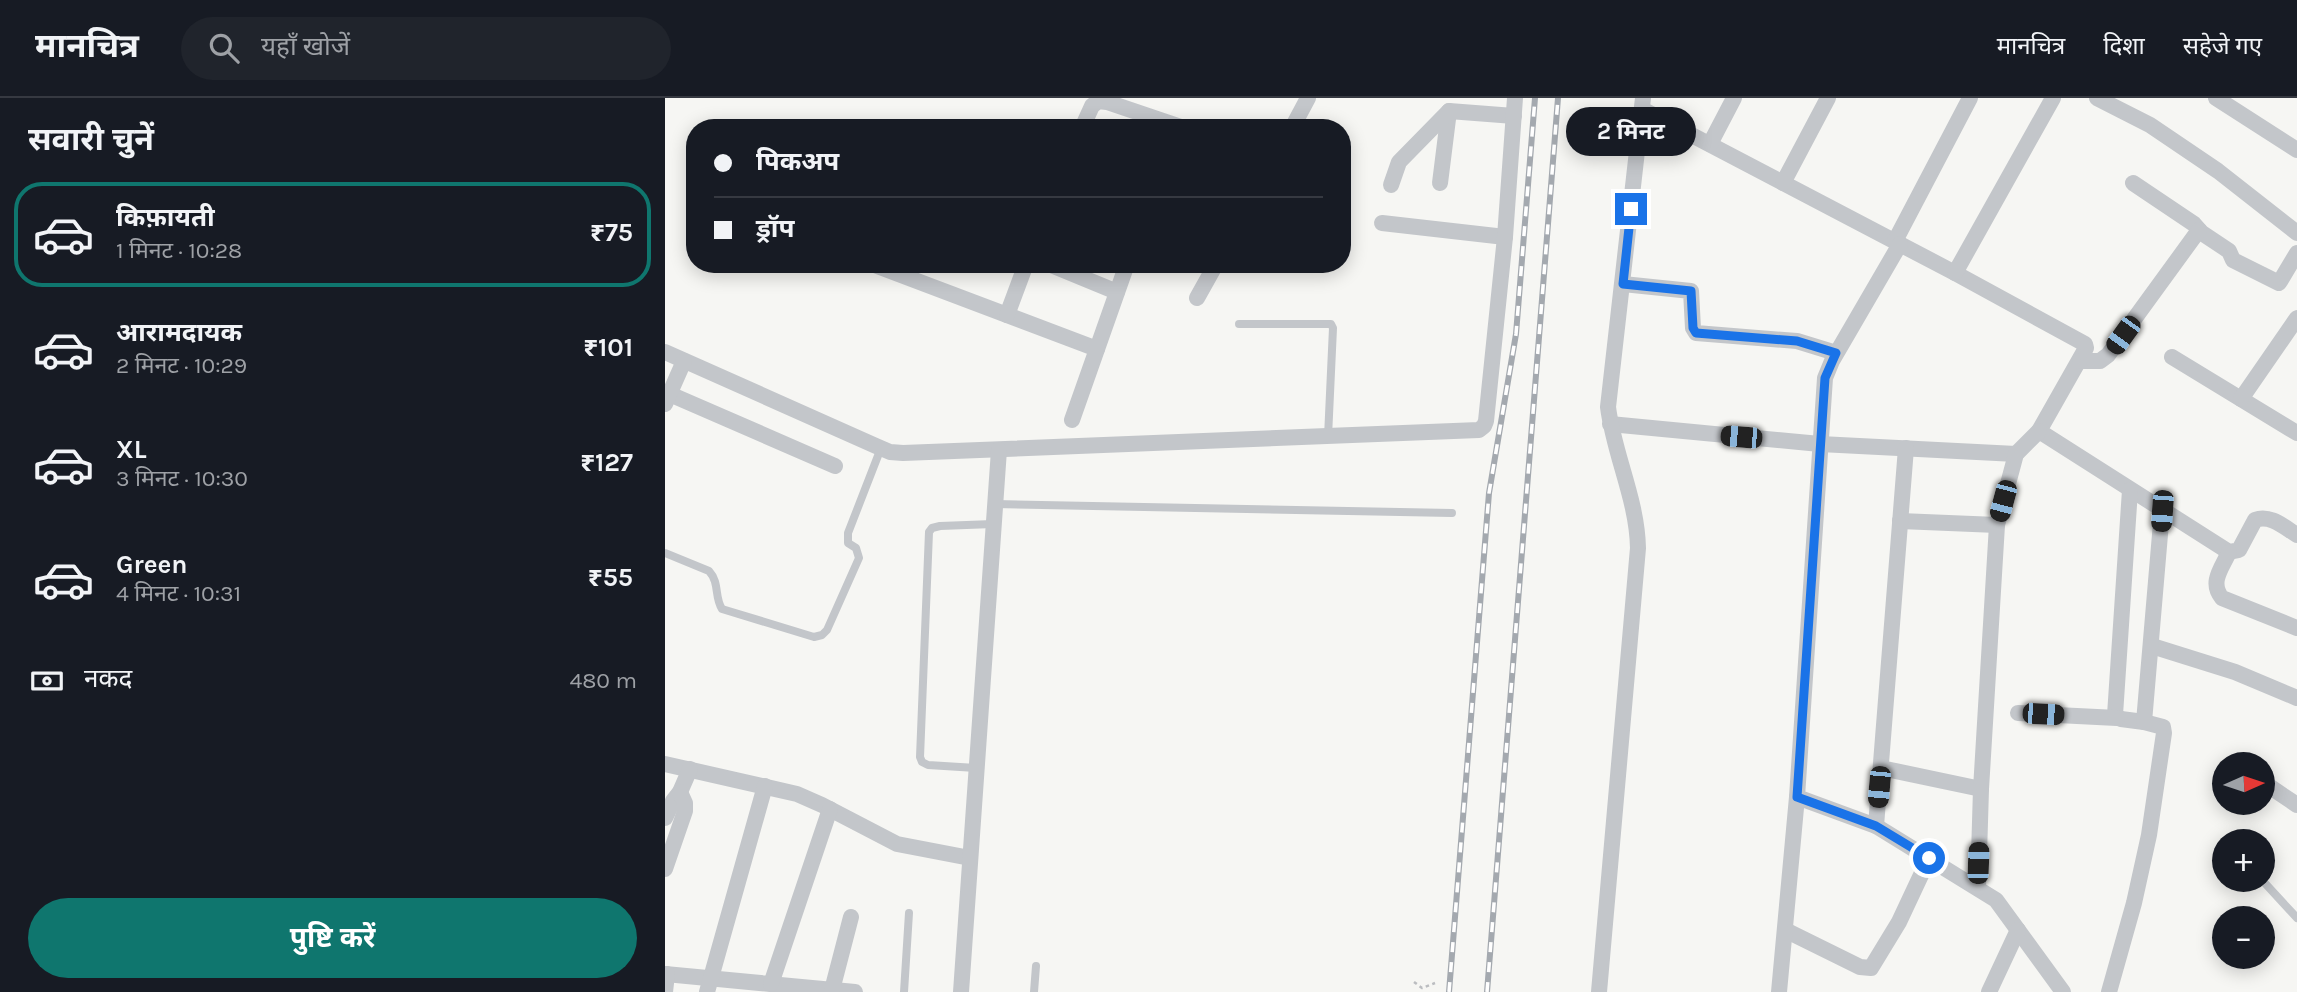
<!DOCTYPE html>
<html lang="hi">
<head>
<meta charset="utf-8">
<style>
	body { margin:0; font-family:Karla,"Noto Sans Devanagari",sans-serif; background:#20242c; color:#f1f3f6; height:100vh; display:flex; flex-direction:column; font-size:26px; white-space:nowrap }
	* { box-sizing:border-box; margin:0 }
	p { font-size:23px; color:#9ea1a6 }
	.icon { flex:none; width:38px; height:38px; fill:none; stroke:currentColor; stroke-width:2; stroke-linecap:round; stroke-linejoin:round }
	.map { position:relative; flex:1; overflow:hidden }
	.drawer { display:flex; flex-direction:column; background:#171b24; width:665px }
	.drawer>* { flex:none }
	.top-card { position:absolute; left:21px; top:21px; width:665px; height:154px; border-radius:28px; box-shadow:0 4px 18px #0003; display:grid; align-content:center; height:154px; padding:0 28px; background:#171b24 }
	.needle { width:46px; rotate:87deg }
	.buttons { position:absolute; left:1547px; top:654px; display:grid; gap:14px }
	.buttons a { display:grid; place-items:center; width:63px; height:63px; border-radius:50%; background:#171b24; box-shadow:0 4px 18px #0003; font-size:35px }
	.end { position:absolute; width:32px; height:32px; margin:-16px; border:9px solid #1a73e8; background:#fff; box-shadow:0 0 0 4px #fff }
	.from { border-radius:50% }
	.bubble { position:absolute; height:49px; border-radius:24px; background:#171b24; box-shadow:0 4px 18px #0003; font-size:23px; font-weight:700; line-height:49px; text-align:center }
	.car { position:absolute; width:21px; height:42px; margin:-21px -10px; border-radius:9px; box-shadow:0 0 5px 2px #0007; background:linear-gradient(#222 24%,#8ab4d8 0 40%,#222 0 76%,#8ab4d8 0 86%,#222 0) }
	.top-card b { display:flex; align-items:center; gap:24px; height:66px; font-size:26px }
	.top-card b+b { border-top:2px solid #363941 }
	.top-card i { width:18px; height:18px; background:#f1f3f6 }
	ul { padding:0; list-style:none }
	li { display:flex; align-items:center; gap:21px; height:105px; margin:0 14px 10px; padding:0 14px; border:4px solid transparent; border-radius:28px }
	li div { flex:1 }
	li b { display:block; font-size:26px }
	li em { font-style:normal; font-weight:700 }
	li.selected { border-color:#0f766e }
	li>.icon { width:63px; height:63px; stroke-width:1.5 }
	h2 { padding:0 28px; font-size:32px; line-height:84px }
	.pay { display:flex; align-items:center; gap:18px; height:77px; padding:0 28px; font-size:26px }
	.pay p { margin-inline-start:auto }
	.primary-button { display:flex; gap:14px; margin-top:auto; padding:14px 28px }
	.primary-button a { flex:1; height:80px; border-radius:42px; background:#0f766e; color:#fff; font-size:28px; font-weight:700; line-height:80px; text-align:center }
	header { display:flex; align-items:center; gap:42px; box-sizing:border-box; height:98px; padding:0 35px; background:#171b24; border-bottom:2px solid #363941 }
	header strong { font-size:33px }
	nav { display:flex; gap:38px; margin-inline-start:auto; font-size:24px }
	.search { width:490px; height:63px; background:#20242c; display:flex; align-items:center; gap:18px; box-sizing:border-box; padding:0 24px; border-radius:38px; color:#9ea1a6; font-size:26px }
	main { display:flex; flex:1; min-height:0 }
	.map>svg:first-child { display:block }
</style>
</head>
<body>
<header>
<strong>मानचित्र</strong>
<div class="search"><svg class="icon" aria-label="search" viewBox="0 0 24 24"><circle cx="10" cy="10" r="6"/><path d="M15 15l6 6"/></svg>यहाँ खोजें</div>
<nav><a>मानचित्र</a><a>दिशा</a><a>सहेजे गए</a></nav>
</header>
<main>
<section class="drawer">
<h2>सवारी चुनें</h2>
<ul>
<li class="selected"><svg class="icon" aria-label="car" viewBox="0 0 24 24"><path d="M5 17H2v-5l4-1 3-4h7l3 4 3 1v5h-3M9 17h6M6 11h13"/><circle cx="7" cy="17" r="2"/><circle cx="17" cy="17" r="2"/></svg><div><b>किफ़ायती</b><p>1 मिनट · 10:28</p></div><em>₹75</em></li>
<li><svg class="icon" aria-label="car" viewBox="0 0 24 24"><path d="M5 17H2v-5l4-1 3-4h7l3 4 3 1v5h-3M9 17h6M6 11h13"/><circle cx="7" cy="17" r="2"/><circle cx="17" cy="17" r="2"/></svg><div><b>आरामदायक</b><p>2 मिनट · 10:29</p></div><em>₹101</em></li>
<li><svg class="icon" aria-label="car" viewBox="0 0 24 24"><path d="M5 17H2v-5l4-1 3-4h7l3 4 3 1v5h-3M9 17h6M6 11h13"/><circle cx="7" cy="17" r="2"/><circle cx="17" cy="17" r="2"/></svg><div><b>XL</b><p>3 मिनट · 10:30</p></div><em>₹127</em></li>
<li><svg class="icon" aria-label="car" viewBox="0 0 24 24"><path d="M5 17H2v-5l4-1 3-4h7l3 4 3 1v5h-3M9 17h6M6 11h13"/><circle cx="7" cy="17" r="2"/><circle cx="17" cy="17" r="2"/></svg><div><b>Green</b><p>4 मिनट · 10:31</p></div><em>₹55</em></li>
</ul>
<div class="pay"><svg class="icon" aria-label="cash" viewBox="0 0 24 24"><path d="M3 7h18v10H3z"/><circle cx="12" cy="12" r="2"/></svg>नकद<p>480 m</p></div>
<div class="primary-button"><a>पुष्टि करें</a></div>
</section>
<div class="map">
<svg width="1632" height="894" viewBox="0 0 1632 894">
	<rect width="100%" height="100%" fill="#f6f6f3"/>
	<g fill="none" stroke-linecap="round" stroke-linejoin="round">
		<path stroke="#bbbdc0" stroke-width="2.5" stroke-dasharray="3.5 3.5" stroke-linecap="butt" d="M749 884 757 890 770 885"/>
		<g stroke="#c3c6ca" stroke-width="8">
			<path d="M574 226H666L668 230 663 339"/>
			<path d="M330 406 787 415"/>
			<path d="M0 455 44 473C55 485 49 499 57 511L149 539 157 537 162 532 194 460 191 450 183 445V435L216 350"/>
			<path d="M311 670 263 667 257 664 255 659 264 434 267 430 275 428 328 426"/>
			<path d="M1597 782 1632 820"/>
			<path d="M239 894 244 815"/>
			<path d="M369 894 371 868"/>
		</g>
		<g stroke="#c3c6ca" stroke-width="16">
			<path d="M1432 0 1485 27 1553 73 1632 135"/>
			<path d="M1551 0 1632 52"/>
			<path d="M977 11 1290 175 1420 246 1421 250 1374 333 1564 454 1574 452 1590 422C1605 416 1619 429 1632 437"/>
			<path d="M417 30 427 8 433 3 442 4 519 30"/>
			<path d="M627 30 643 0"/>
			<path d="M1045 46 1069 0"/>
			<path d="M775 85 784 13"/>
			<path d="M1118 85 1163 0"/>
			<path d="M1468 85 1529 126 1537 135 1564 153 1568 162 1614 185 1632 155"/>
			<path d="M726 87 734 64 784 13 849 18"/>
			<path d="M717 125 840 139"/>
			<path d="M1230 143 1305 0"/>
			<path d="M1235 146 1167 263 1160 280 1132 699 1211 728 1331 802 1398 894"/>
			<path d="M207 166 432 251"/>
			<path d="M384 166 452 194"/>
			<path d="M1290 175 1388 0"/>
			<path d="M958 186 1026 193 1028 230 1031 235 1132 243 1171 255"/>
			<path d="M532 200 551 166"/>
			<path d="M342 217 361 166"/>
			<path d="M0 254 211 348 225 354 238 355 814 332 819 328 821 323 840 139 850 0"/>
			<path d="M1507 259 1632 335"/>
			<path d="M1415 263H1435L1443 257 1534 132"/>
			<path d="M0 294 170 368"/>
			<path d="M1576 301 1632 220"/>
			<path d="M0 306 19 263"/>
			<path d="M407 322 462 166"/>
			<path d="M945 326 1155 346 1351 356"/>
			<path d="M1465 392 1450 617 1456 621 1479 624"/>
			<path d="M1235 423 1332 427"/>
			<path d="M1564 454C1557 470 1544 484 1557 500L1632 530"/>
			<path d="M1487 548 1570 574 1632 600"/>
			<path d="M1353 615 1452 620"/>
			<path d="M0 666 132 696 157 707 232 746 305 760"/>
			<path d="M1216 670 1316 691"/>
			<path d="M1598 684 1632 707"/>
			<path d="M0 720 8 703 15 694 25 671"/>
			<path d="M1211 728 1241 350"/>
			<path d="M0 771 20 713V705L15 694"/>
			<path d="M1313 790 1316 691 1332 427 1351 356 1374 333"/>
			<path d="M1120 832 1195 869 1206 870 1234 824 1264 760"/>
			<path d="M0 876 190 894"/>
			<path d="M106 886 165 711"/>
			<path d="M167 892 186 819"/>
			<path d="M0 894 2 876"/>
			<path d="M42 894 100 688"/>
			<path d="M296 894 334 352"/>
			<path d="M934 894 973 450C972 401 949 357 943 309L978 0"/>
			<path d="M1114 894 1132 699"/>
			<path d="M1324 894 1353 832"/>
			<path d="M1444 894 1469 805 1484 737 1499 635 1498 629 1479 624 1497 413"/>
		</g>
		<defs>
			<g id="rail">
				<path d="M784 894 824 395 851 236 870 0"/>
				<path d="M822 894 893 0"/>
			</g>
		</defs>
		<use href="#rail" stroke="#a4a9af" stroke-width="6"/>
		<use href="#rail" stroke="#fff" stroke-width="3.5" stroke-dasharray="10" stroke-linecap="butt"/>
	</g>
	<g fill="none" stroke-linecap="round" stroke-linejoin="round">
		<path stroke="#1a73e8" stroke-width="9" d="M966 111 958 186 1026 193 1028 230 1031 235 1132 243 1171 255 1160 280 1132 699 1211 728 1264 760"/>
	</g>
</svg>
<div class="buttons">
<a><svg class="needle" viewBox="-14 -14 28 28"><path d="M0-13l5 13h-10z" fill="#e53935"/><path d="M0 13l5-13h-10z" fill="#9ea1a6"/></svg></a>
<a>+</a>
<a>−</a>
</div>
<i class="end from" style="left:1264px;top:760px"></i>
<i class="end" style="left:966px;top:111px"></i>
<div class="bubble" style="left:901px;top:9px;width:130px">2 मिनट</div>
<i class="car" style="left:1458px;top:237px;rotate:216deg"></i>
<i class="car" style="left:1076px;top:339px;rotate:275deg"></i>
<i class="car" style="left:1338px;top:403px;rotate:195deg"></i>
<i class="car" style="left:1497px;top:413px;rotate:184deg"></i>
<i class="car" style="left:1378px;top:616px;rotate:93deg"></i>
<i class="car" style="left:1214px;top:689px;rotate:185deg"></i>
<i class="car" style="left:1313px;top:765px;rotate:2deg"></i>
<div class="top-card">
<b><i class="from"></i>पिकअप</b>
<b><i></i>ड्रॉप</b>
</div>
</div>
</main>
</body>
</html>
